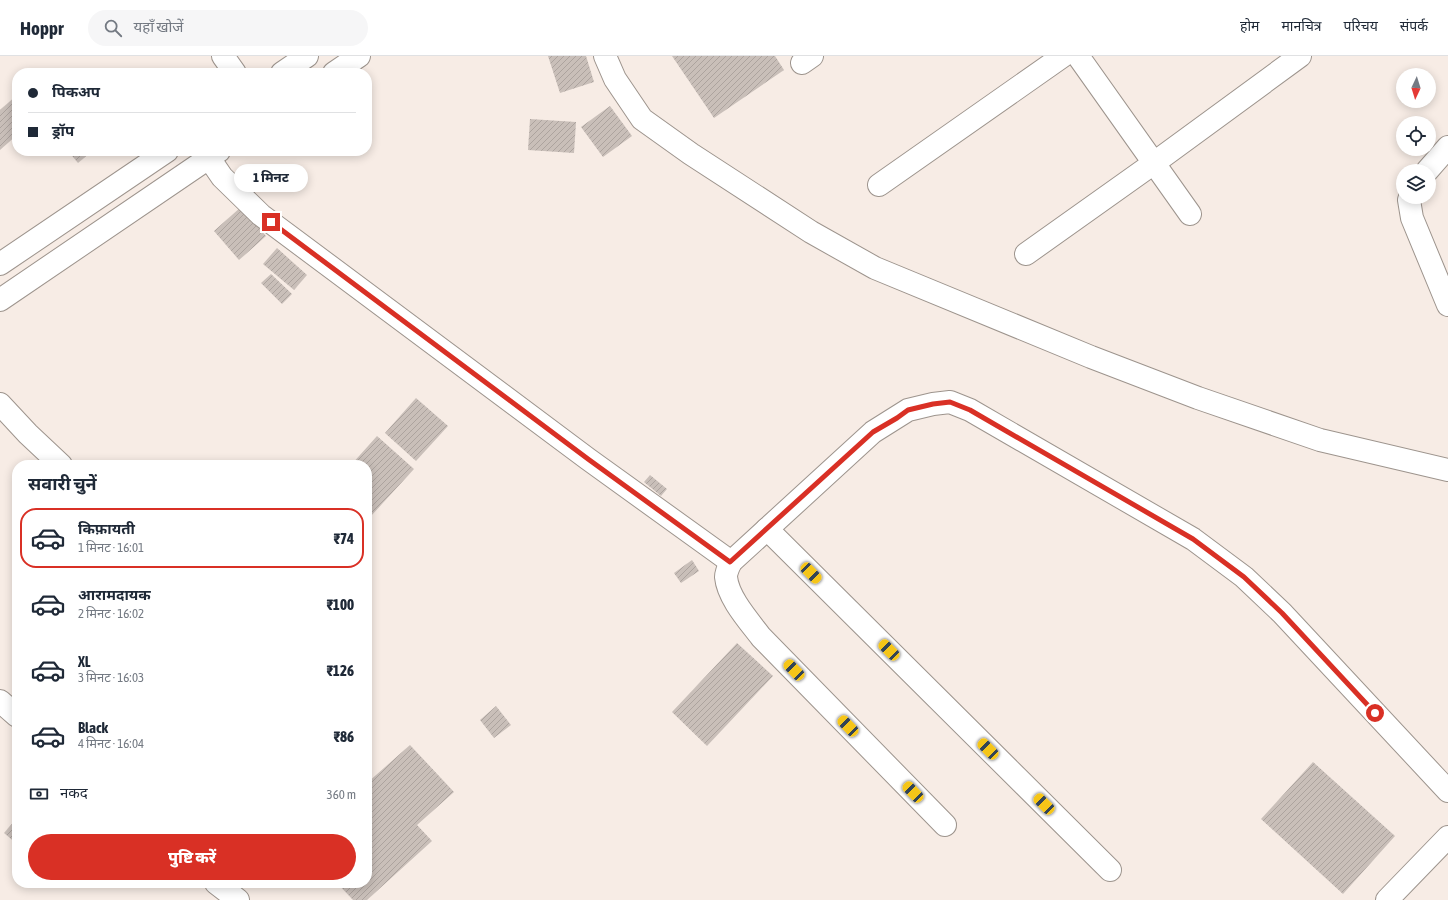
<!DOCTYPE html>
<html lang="hi">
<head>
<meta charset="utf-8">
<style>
	body { margin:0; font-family:"Asap Condensed","Noto Sans Devanagari",sans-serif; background:#f6f6f7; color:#1f2937; height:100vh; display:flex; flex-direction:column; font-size:15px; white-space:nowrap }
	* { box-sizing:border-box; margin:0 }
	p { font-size:13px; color:#747a83 }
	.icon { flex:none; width:22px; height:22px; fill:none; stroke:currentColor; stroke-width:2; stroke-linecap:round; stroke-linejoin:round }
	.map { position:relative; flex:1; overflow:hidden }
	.sheet { position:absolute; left:12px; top:404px; width:360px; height:428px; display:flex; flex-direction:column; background:#fff; border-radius:16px; box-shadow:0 2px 10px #0003 }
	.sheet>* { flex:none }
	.banner { position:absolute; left:12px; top:12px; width:360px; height:88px; border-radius:16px; box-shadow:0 2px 10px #0003; display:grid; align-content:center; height:88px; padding:0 16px; background:#fff }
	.needle { width:26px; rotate:184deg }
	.controls { position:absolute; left:1396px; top:12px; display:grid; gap:8px }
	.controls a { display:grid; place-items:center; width:40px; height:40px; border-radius:50%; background:#fff; box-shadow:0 2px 10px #0003; font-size:20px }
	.end { position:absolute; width:18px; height:18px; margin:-9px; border:5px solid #d93025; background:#fff; box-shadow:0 0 0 2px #fff }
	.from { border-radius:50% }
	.bubble { position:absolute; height:28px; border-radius:14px; background:#fff; box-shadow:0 2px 10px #0003; font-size:13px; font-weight:800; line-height:28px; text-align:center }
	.car { position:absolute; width:12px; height:24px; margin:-12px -6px; border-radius:5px; box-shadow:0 0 3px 1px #0007; background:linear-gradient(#f5c518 24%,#345 0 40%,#f5c518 0 76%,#345 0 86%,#f5c518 0) }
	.banner b { display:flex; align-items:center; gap:14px; height:38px; font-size:15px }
	.banner b+b { border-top:1px solid #e0e1e3 }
	.banner i { width:10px; height:10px; background:#1f2937 }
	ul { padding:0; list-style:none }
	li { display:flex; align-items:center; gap:12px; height:60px; margin:0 8px 6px; padding:0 8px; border:2px solid transparent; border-radius:16px }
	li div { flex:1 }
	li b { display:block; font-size:15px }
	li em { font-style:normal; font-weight:800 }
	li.selected { border-color:#d93025 }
	li>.icon { width:36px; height:36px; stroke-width:1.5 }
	h2 { padding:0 16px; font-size:18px; line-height:48px }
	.pay { display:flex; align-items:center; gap:10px; height:44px; padding:0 16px; font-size:15px }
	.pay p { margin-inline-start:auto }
	.cta { display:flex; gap:8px; margin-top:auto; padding:8px 16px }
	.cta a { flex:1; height:46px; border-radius:24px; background:#d93025; color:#fff; font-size:16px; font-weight:800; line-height:46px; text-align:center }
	header { display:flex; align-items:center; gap:24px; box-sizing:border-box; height:56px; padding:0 20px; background:#fff; border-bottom:1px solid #e0e1e3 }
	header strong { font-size:19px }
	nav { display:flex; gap:22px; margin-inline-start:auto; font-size:14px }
	.search { width:280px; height:36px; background:#f6f6f7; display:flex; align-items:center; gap:10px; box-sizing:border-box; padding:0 14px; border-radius:22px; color:#747a83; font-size:15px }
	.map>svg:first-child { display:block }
</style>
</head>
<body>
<header>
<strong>Hoppr</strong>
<div class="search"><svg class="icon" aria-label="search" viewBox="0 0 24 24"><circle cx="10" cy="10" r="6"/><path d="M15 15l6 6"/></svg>यहाँ खोजें</div>
<nav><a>होम</a><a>मानचित्र</a><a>परिचय</a><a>संपर्क</a></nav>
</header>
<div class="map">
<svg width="1448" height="844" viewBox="0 0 1448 844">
	<defs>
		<pattern id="building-hatch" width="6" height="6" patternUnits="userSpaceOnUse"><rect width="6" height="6" fill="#c9bfb9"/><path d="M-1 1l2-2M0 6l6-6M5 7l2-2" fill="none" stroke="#aca39e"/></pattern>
	</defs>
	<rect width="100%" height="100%" fill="#f7ece5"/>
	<g fill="url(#building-hatch)">
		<path d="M548 0H586L594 26 560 37Z"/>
		<path d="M672 0H775L784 14 714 62Z"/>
		<path d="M17 39V79L0 94V54Z"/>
		<path d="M610 50 632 80 603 101 581 71Z"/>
		<path d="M530 63 576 66 574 97 528 94Z"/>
		<path d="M68 95H92L78 107Z"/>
		<path d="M241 151 266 180 239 204 214 175Z"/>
		<path d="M277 192 307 219 294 234 263 208Z"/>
		<path d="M271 218 292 238 282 248 261 227Z"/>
		<path d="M416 342 448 370 416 405 385 377Z"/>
		<path d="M377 380 414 413 371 460 367 456V409H351Z"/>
		<path d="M650 419 667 433 661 440 644 426Z"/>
		<path d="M692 504 699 515 681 527 674 517Z"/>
		<path d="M737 587 773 620 707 690 672 656Z"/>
		<path d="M496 650 511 669 494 682 480 664Z"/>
		<path d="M410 689 454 736 417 769 432 785 367 844H353L337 827H367V727Z"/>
		<path d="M1313 706 1395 780 1343 838 1261 763Z"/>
		<path d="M17 762V788L4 777Z"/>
	</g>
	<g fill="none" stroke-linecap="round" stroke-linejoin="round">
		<defs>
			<g id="minor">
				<path d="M223 0 235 17"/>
				<path d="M605 0 615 23 642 63 691 98 811 176 875 212 1091 301 1198 342 1320 384 1448 414"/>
				<path d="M1078 0 1190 158"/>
				<path d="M802 7 812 0"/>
				<path d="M209 102 222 121 261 159 588 403 731 506"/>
				<path d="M1427 115 1448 91"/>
				<path d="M879 129 1063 0"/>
				<path d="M1410 141 1409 144 1412 162 1448 249"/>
				<path d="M1026 198 1154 107 1300 0"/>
				<path d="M0 348 28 378 61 409"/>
				<path d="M767 473 1110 814"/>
				<path d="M0 645 17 660"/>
				<path d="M945 769 761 581C749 565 728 542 726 521 726 516 729 510 731 506L873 376 908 354 933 348 950 346 970 354 1193 483 1244 521 1282 557 1448 735"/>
				<path d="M216 827 238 844"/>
				<path d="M1387 844 1448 781"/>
			</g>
			<g id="highway">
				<path d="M282 17 307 0"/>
				<path d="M334 17 359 0"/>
				<path d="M0 208 167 95"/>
				<path d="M0 244 219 95"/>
			</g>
		</defs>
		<use href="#minor" stroke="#9d948d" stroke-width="24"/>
		<use href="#highway" stroke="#9d948d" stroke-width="24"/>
		<use href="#minor" stroke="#fff" stroke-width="22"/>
		<use href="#highway" stroke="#fff" stroke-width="22"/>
	</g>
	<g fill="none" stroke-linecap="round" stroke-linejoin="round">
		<path stroke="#d93025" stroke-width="5" d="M271 166 588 403 730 506 873 376 897 362 908 354 933 348 950 346 970 354 1193 483 1244 521 1282 557 1375 657"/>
	</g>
</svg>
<div class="controls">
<a><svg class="needle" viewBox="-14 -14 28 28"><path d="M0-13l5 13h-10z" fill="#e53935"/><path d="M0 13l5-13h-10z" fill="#747a83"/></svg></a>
<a><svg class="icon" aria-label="locate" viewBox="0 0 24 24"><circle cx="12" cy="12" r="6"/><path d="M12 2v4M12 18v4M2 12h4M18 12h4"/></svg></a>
<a><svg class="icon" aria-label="layers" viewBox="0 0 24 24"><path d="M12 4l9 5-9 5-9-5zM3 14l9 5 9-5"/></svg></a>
</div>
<i class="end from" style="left:1375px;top:657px"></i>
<i class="end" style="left:271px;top:166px"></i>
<div class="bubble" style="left:234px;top:108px;width:74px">1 मिनट</div>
<i class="car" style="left:811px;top:517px;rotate:135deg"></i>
<i class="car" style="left:889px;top:594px;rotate:315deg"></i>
<i class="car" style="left:794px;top:614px;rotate:316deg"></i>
<i class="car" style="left:848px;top:670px;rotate:316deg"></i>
<i class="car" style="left:988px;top:693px;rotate:315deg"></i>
<i class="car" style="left:913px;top:736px;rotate:316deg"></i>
<i class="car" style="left:1044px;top:748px;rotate:315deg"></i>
<div class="banner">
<b><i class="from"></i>पिकअप</b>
<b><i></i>ड्रॉप</b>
</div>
<section class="sheet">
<h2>सवारी चुनें</h2>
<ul>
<li class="selected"><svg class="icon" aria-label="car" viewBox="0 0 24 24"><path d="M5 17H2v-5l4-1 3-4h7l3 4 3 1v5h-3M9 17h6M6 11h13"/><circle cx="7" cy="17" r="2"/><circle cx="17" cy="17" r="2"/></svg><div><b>किफ़ायती</b><p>1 मिनट · 16:01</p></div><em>₹74</em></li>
<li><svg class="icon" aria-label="car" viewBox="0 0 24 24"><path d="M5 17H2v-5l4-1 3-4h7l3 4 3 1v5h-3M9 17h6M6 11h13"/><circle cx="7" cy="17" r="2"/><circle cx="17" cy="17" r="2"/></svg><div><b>आरामदायक</b><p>2 मिनट · 16:02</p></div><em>₹100</em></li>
<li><svg class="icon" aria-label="car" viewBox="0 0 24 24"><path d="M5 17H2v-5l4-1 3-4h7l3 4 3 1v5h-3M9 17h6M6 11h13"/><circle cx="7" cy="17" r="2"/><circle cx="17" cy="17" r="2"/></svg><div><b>XL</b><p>3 मिनट · 16:03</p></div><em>₹126</em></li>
<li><svg class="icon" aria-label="car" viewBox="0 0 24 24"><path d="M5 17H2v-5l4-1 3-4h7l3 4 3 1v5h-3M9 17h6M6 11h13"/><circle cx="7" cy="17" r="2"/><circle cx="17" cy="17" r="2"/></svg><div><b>Black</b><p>4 मिनट · 16:04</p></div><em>₹86</em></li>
</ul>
<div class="pay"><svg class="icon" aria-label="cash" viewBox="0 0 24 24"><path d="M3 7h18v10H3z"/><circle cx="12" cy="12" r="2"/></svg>नकद<p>360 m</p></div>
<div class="cta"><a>पुष्टि करें</a></div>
</section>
</div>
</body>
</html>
